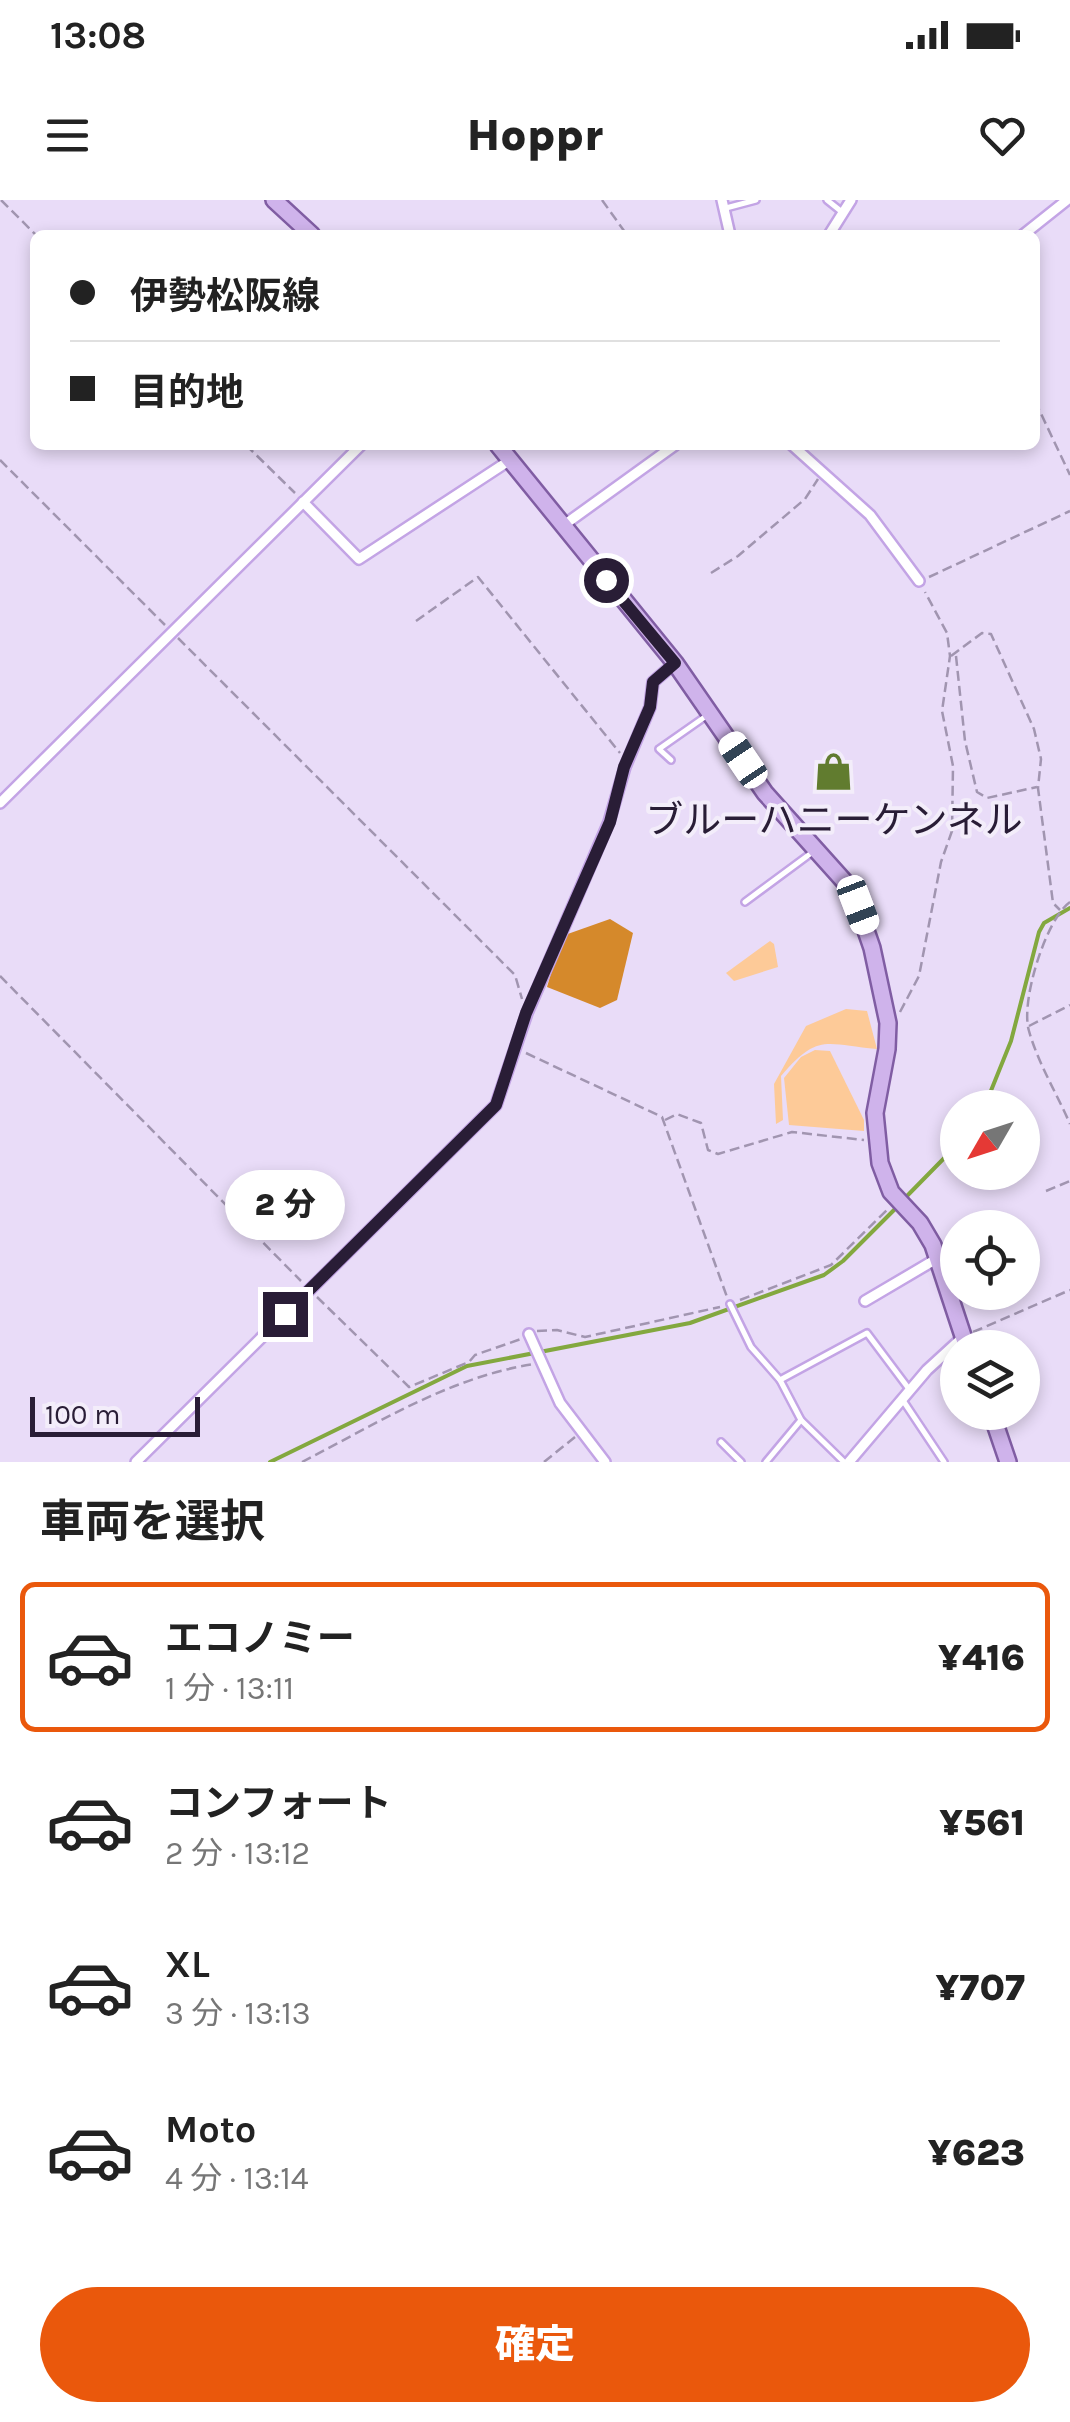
<!DOCTYPE html>
<html lang="ja">
<head>
<meta charset="utf-8">
<style>
	body { margin:0; font-family:Karla,"Noto Sans JP",sans-serif; background:#f2f2f2; color:#222; height:100vh; display:flex; flex-direction:column; font-size:38px; white-space:nowrap }
	* { box-sizing:border-box; margin:0 }
	p { font-size:32px; color:#767676 }
	.icon { flex:none; width:55px; height:55px; fill:none; stroke:currentColor; stroke-width:2; stroke-linecap:round; stroke-linejoin:round }
	.map { position:relative; height:1262px; overflow:hidden }
	.drawer { display:flex; flex-direction:column; background:#fff; flex:1 }
	.drawer>* { flex:none }
	.banner { position:absolute; left:30px; top:30px; width:1010px; height:220px; border-radius:15px; box-shadow:0 5px 15px #0003; display:grid; align-content:center; height:220px; padding:0 40px; background:#fff }
	.needle { width:65px; rotate:231deg }
	.controls { position:absolute; left:940px; top:890px; display:grid; gap:20px }
	.controls a { display:grid; place-items:center; width:100px; height:100px; border-radius:50%; background:#fff; box-shadow:0 5px 15px #0003; font-size:50px }
	.scale { position:absolute; left:30px; bottom:25px; width:170px; box-sizing:border-box; padding-left:10px; border:5px solid #291d36; border-top:0; font-size:28px; line-height:35px; white-space:nowrap; color:#291d36; -webkit-text-stroke:8px #f3edfa; paint-order:stroke }
	.end { position:absolute; width:45px; height:45px; margin:-22px; border:12px solid #291d36; background:#fff; box-shadow:0 0 0 5px #fff }
	.from { border-radius:50% }
	.bubble { position:absolute; height:70px; border-radius:35px; background:#fff; box-shadow:0 5px 15px #0003; font-size:32px; font-weight:800; line-height:70px; text-align:center }
	.car { position:absolute; width:30px; height:60px; margin:-30px -15px; border-radius:12px; box-shadow:0 0 8px 2px #0007; background:linear-gradient(#fff 24%,#345 0 40%,#fff 0 76%,#345 0 86%,#fff 0) }
	.banner b { display:flex; align-items:center; gap:35px; height:95px; font-size:38px }
	.banner b+b { border-top:2px solid #e0e0e0 }
	.banner i { width:25px; height:25px; background:#222 }
	ul { padding:0; list-style:none }
	li { display:flex; align-items:center; gap:30px; height:150px; margin:0 20px 15px; padding:0 20px; border:5px solid transparent; border-radius:15px }
	li div { flex:1 }
	li b { display:block; font-size:38px }
	li em { font-style:normal; font-weight:800 }
	li.current { border-color:#ea580c }
	li>.icon { width:90px; height:90px; stroke-width:1.5 }
	h2 { padding:0 40px; font-size:45px; line-height:120px }
	.primary-button { display:flex; gap:20px; margin-top:auto; padding:20px 40px }
	.primary-button a { flex:1; height:115px; border-radius:60px; background:#ea580c; color:#fff; font-size:40px; font-weight:800; line-height:115px; text-align:center }
	.status { display:flex; justify-content:space-between; align-items:center; height:70px; padding:0 50px; background:#fff; direction:ltr }
	.status svg { height:28px; fill:currentColor }
	header { display:flex; justify-content:space-between; align-items:center; height:130px; padding:0 40px; background:#fff; font-size:45px; font-weight:800 }
	.map>svg:first-child { display:block }
</style>
</head>
<body>
<div class="status"><b>13:08</b><svg viewBox="0 0 49 12"><path d="M0 12V9h3v3zM5 12V6h3v6zM10 12V3h3v9zM15 12V0h3v12zM26 1h20v11H26zM47 4h2v5h-2z"/></svg></div>
<header><svg class="icon" aria-label="menu" viewBox="0 0 24 24"><path d="M4 6h16M4 12h16M4 18h16"/></svg>Hoppr<svg class="icon" aria-label="heart" viewBox="0 0 24 24"><path d="M12 20l-8-8c-3-5 5-10 8-4 3-6 11-1 8 4z"/></svg></header>
<div class="map">
<svg width="1070" height="1262" viewBox="0 0 1070 1262">
	<rect width="100%" height="100%" fill="#e9dcf8"/>
	<g fill="#fdca98">
		<path d="M770 741 774 744 778 767 734 781 726 773Z"/>
		<path d="M846 809 867 811 877 849C824 844 818 833 781 876L783 920 776 924 774 884 806 826Z"/>
		<path d="M815 850 830 851 864 920V931L789 925 784 878 801 857Z"/>
	</g>
	<path fill="#d5892b" d="M610 719 633 733 617 800 600 808 547 787 562 736Z"/>
	<g fill="none" stroke-linecap="round" stroke-linejoin="round">
		<g stroke="#83a83f" stroke-width="4">
			<path d="M984 908 1011 841 1039 732 1044 723 1070 708"/>
			<path d="M905 998 958 944"/>
			<path d="M270 1262 467 1166 690 1123 824 1075 843 1061 899 1005"/>
		</g>
		<defs>
			<g id="lane">
				<path d="M827 0 842 12"/>
				<path d="M726 8 756 0"/>
				<path d="M671 560 659 549 709 514"/>
				<path d="M745 702 814 651"/>
				<path d="M730 1104 751 1147 780 1180 801 1220 844 1262"/>
				<path d="M780 1180 867 1133 909 1189"/>
				<path d="M902 1199 944 1262"/>
				<path d="M721 1242 741 1262"/>
				<path d="M766 1262 801 1220"/>
			</g>
			<g id="street">
				<path d="M722 0 730 35"/>
				<path d="M829 35 851 0"/>
				<path d="M1023 35 1067 0"/>
				<path d="M792 245 870 315 919 381"/>
				<path d="M303 302 359 359 510 260"/>
				<path d="M564 325 675 245"/>
				<path d="M0 603 361 245"/>
				<path d="M865 1101 938 1058"/>
				<path d="M529 1134 560 1203 605 1262"/>
				<path d="M136 1262 496 905 527 813 609 622 625 567 650 507 653 482 675 463"/>
				<path d="M849 1262 927 1170 963 1137"/>
			</g>
			<g id="primary">
				<path d="M274 0 312 35"/>
				<path d="M498 245 675 463 765 593 852 690 872 748 888 823 887 849 875 913 880 963 891 992 920 1023 933 1045 967 1148"/>
				<path d="M991 1212 1008 1262"/>
			</g>
		</defs>
		<use href="#lane" stroke="#c3a4e5" stroke-width="10"/>
		<use href="#street" stroke="#c3a4e5" stroke-width="14"/>
		<use href="#primary" stroke="#805da3" stroke-width="20"/>
		<g stroke="#a195b0" stroke-width="2.5" stroke-dasharray="10 5" stroke-linecap="butt">
			<path d="M1 0 36 35"/>
			<path d="M602 0 627 35"/>
			<path d="M1035 201 1070 275"/>
			<path d="M246 245 295 293"/>
			<path d="M0 260 165 425"/>
			<path d="M711 373 738 356 805 299 818 279"/>
			<path d="M929 377 1070 311"/>
			<path d="M416 421 478 377 620 553"/>
			<path d="M178 438 515 775 522 799"/>
			<path d="M951 456 982 433 991 434 1034 529 1041 559 1038 588 1053 703 1060 710"/>
			<path d="M956 456 965 541 977 592 987 598 1037 587"/>
			<path d="M1070 702C1046 719 1020 802 1029 831 1038 863 1057 894 1070 924"/>
			<path d="M0 776 301 1081"/>
			<path d="M900 812 919 776 941 662 952 631 953 566 942 511 950 456 947 433 925 392"/>
			<path d="M1029 826 1070 805"/>
			<path d="M526 853 662 917 727 1097"/>
			<path d="M665 920 677 914 701 923 708 950 718 954 792 932 864 940"/>
			<path d="M1046 991 1070 981"/>
			<path d="M317 1097 409 1187 469 1162 475 1155 521 1139"/>
			<path d="M740 1100 831 1065 888 1009"/>
			<path d="M537 1131 557 1130 585 1137 720 1107"/>
			<path d="M973 1132 1070 1090"/>
			<path d="M302 1262C376 1224 450 1177 534 1164"/>
			<path d="M544 1262 575 1237"/>
		</g>
		<use href="#lane" stroke="#fff" stroke-width="5"/>
		<use href="#street" stroke="#fff" stroke-width="9"/>
		<use href="#primary" stroke="#cfb3eb" stroke-width="15"/>
	</g>
	<g fill="none" stroke-linecap="round" stroke-linejoin="round">
		<path stroke="#291d36" stroke-width="12" d="M285 1114 496 905 526 813 610 622 624 567 650 507 653 482 675 463 606 380"/>
	</g>
	<defs>
		<symbol id="shop-bare" viewBox="-9 -9 18 18"><path d="M-5-2.5h2.3a2.7 3.5 0 0 1 5.4 0H5L5.5 6h-11ZM-1.5-2.5h3a1.5 2.3 0 0 0-3 0Z" fill="#617c2f" stroke="#f3edfa" stroke-width="2.5" paint-order="stroke"/></symbol>
	</defs>
	<g fill-rule="evenodd">
		<use href="#shop-bare" x="806" y="544" width="55" height="55"/>
	</g>
	<g text-anchor="middle" dominant-baseline="central" stroke-width="8" stroke-linejoin="round" paint-order="stroke">
		<g font-size="38" fill="#291d36" stroke="#f3edfa">
			<text x="834" y="620">ブルーハニーケンネル</text>
		</g>
	</g>
</svg>
<div class="controls">
<a><svg class="needle" viewBox="-14 -14 28 28"><path d="M0-13l5 13h-10z" fill="#e53935"/><path d="M0 13l5-13h-10z" fill="#767676"/></svg></a>
<a><svg class="icon" aria-label="locate" viewBox="0 0 24 24"><circle cx="12" cy="12" r="6"/><path d="M12 2v4M12 18v4M2 12h4M18 12h4"/></svg></a>
<a><svg class="icon" aria-label="layers" viewBox="0 0 24 24"><path d="M12 4l9 5-9 5-9-5zM3 14l9 5 9-5"/></svg></a>
</div>
<div class="scale">100 m</div>
<i class="end from" style="left:606px;top:380px"></i>
<i class="end" style="left:285px;top:1114px"></i>
<div class="bubble" style="left:225px;top:970px;width:120px">2 分</div>
<i class="car" style="left:743px;top:560px;rotate:326deg"></i>
<i class="car" style="left:858px;top:705px;rotate:159deg"></i>
<div class="banner">
<b><i class="from"></i>伊勢松阪線</b>
<b><i></i>目的地</b>
</div>
</div>
<section class="drawer">
<h2>車両を選択</h2>
<ul>
<li class="current"><svg class="icon" aria-label="car" viewBox="0 0 24 24"><path d="M5 17H2v-5l4-1 3-4h7l3 4 3 1v5h-3M9 17h6M6 11h13"/><circle cx="7" cy="17" r="2"/><circle cx="17" cy="17" r="2"/></svg><div><b>エコノミー</b><p>1 分 · 13:11</p></div><em>¥416</em></li>
<li><svg class="icon" aria-label="car" viewBox="0 0 24 24"><path d="M5 17H2v-5l4-1 3-4h7l3 4 3 1v5h-3M9 17h6M6 11h13"/><circle cx="7" cy="17" r="2"/><circle cx="17" cy="17" r="2"/></svg><div><b>コンフォート</b><p>2 分 · 13:12</p></div><em>¥561</em></li>
<li><svg class="icon" aria-label="car" viewBox="0 0 24 24"><path d="M5 17H2v-5l4-1 3-4h7l3 4 3 1v5h-3M9 17h6M6 11h13"/><circle cx="7" cy="17" r="2"/><circle cx="17" cy="17" r="2"/></svg><div><b>XL</b><p>3 分 · 13:13</p></div><em>¥707</em></li>
<li><svg class="icon" aria-label="car" viewBox="0 0 24 24"><path d="M5 17H2v-5l4-1 3-4h7l3 4 3 1v5h-3M9 17h6M6 11h13"/><circle cx="7" cy="17" r="2"/><circle cx="17" cy="17" r="2"/></svg><div><b>Moto</b><p>4 分 · 13:14</p></div><em>¥623</em></li>
</ul>
<div class="primary-button"><a>確定</a></div>
</section>
</body>
</html>
